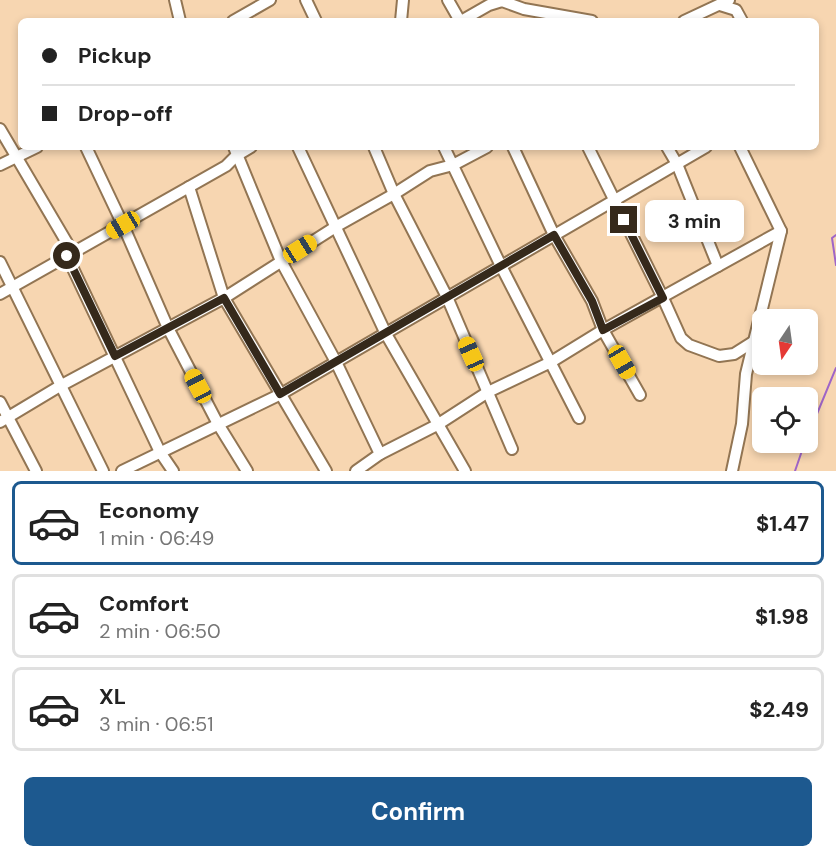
<!DOCTYPE html>
<html lang="en">
<head>
<meta charset="utf-8">
<style>
	body { margin:0; font-family:"DM Sans",sans-serif; background:#f6f6f6; color:#222; height:100vh; display:flex; flex-direction:column; font-size:22px; white-space:nowrap }
	* { box-sizing:border-box; margin:0 }
	p { font-size:20px; color:#767676 }
	.icon { flex:none; width:33px; height:33px; fill:none; stroke:currentColor; stroke-width:2; stroke-linecap:round; stroke-linejoin:round }
	.map { position:relative; height:471px; overflow:hidden }
	.drawer { display:flex; flex-direction:column; background:#fff; flex:1 }
	.drawer>* { flex:none }
	.banner { position:absolute; left:18px; top:18px; width:801px; height:132px; border-radius:9px; box-shadow:0 3px 9px #0003; display:grid; align-content:center; height:132px; padding:0 24px; background:#fff }
	.needle { width:39px; rotate:193deg }
	.buttons { position:absolute; left:752px; top:309px; display:grid; gap:12px }
	.buttons a { display:grid; place-items:center; width:66px; height:66px; border-radius:9px; background:#fff; box-shadow:0 3px 9px #0003; font-size:30px }
	.end { position:absolute; width:27px; height:27px; margin:-14px; border:8px solid #35291b; background:#fff; box-shadow:0 0 0 3px #fff }
	.from { border-radius:50% }
	.bubble { position:absolute; height:42px; border-radius:9px; background:#fff; box-shadow:0 3px 9px #0003; font-size:20px; font-weight:700; line-height:42px; text-align:center }
	.car { position:absolute; width:18px; height:36px; margin:-18px -9px; border-radius:8px; box-shadow:0 0 4px 2px #0007; background:linear-gradient(#f5c518 24%,#345 0 40%,#f5c518 0 76%,#345 0 86%,#f5c518 0) }
	.banner b { display:flex; align-items:center; gap:21px; height:57px; font-size:22px }
	.banner b+b { border-top:2px solid #e0e0e0 }
	.banner i { width:15px; height:15px; background:#222 }
	ul { padding:10px 0 0; list-style:none }
	li { display:flex; align-items:center; gap:18px; height:84px; margin:0 12px 9px; padding:0 12px; border:3px solid #e0e0e0; border-radius:9px }
	li div { flex:1 }
	li b { display:block; font-size:22px }
	li em { font-style:normal; font-weight:700 }
	li.current { border-color:#1d598f }
	li>.icon { width:54px; height:54px; stroke-width:1.5 }
	.action { display:flex; gap:12px; margin-top:auto; padding:12px 24px }
	.action a { flex:1; height:69px; border-radius:9px; background:#1d598f; color:#fff; font-size:24px; font-weight:700; line-height:69px; text-align:center }
	.map>svg:first-child { display:block }
</style>
</head>
<body>
<div class="map">
<svg width="836" height="471" viewBox="0 0 836 471">
	<rect width="100%" height="100%" fill="#f7d6b1"/>
	<g fill="none" stroke-linecap="round" stroke-linejoin="round">
		<g stroke="#9f65c7" stroke-width="2">
			<path d="M836 235 832 238 836 265"/>
			<path d="M807 438 836 368"/>
			<path d="M795 471 805 442"/>
		</g>
		<defs>
			<g id="minor">
				<path d="M175 0 180 21"/>
				<path d="M306 0 316 21"/>
				<path d="M448 0 460 21"/>
				<path d="M720 5 736 10 742 21"/>
				<path d="M233 21 270 0"/>
				<path d="M401 21 403 0"/>
				<path d="M461 21 489 5 502 1 524 9 592 21"/>
				<path d="M684 21 729 0"/>
				<path d="M0 129 73 253"/>
				<path d="M86 147 123 225 168 328 218 424 247 471"/>
				<path d="M234 147 281 261 336 362 380 454"/>
				<path d="M298 147 386 334 465 471"/>
				<path d="M374 147 394 194 447 297 512 449"/>
				<path d="M444 147 501 266 579 418"/>
				<path d="M513 147 554 235 592 301 603 330 640 395"/>
				<path d="M588 147 663 298 681 338 689 345 719 356 734 354 753 342"/>
				<path d="M667 147 677 164 718 266"/>
				<path d="M0 165 37 147"/>
				<path d="M189 187 224 298 326 471"/>
				<path d="M67 256 160 452 173 471"/>
				<path d="M0 262 103 471"/>
				<path d="M0 294 226 166 236 156 251 147"/>
				<path d="M0 402 36 471"/>
				<path d="M0 422 60 386 224 298 337 226 394 194 430 171 453 165 487 147"/>
				<path d="M122 471 281 394 706 147"/>
				<path d="M356 471 380 454 437 425 488 392 551 362 603 330 781 231"/>
				<path d="M732 471 742 424 746 374 781 231 740 147"/>
			</g>
		</defs>
		<use href="#minor" stroke="#927553" stroke-width="14"/>
		<use href="#minor" stroke="#fff" stroke-width="10"/>
	</g>
	<g fill="none" stroke-linecap="round" stroke-linejoin="round">
		<path stroke="#35291b" stroke-width="8" d="M67 256 115 356 224 298 280 394 554 235 592 301 603 330 663 298 624 220"/>
	</g>
</svg>
<div class="buttons">
<a><svg class="needle" viewBox="-14 -14 28 28"><path d="M0-13l5 13h-10z" fill="#e53935"/><path d="M0 13l5-13h-10z" fill="#767676"/></svg></a>
<a><svg class="icon" aria-label="locate" viewBox="0 0 24 24"><circle cx="12" cy="12" r="6"/><path d="M12 2v4M12 18v4M2 12h4M18 12h4"/></svg></a>
</div>
<i class="end from" style="left:67px;top:256px"></i>
<i class="end" style="left:624px;top:220px"></i>
<div class="bubble" style="left:645px;top:200px;width:99px">3 min</div>
<i class="car" style="left:123px;top:225px;rotate:240deg"></i>
<i class="car" style="left:300px;top:249px;rotate:58deg"></i>
<i class="car" style="left:471px;top:354px;rotate:336deg"></i>
<i class="car" style="left:622px;top:362px;rotate:150deg"></i>
<i class="car" style="left:198px;top:386px;rotate:332deg"></i>
<div class="banner">
<b><i class="from"></i>Pickup</b>
<b><i></i>Drop-off</b>
</div>
</div>
<section class="drawer">
<ul>
<li class="current"><svg class="icon" aria-label="car" viewBox="0 0 24 24"><path d="M5 17H2v-5l4-1 3-4h7l3 4 3 1v5h-3M9 17h6M6 11h13"/><circle cx="7" cy="17" r="2"/><circle cx="17" cy="17" r="2"/></svg><div><b>Economy</b><p>1 min · 06:49</p></div><em>$1.47</em></li>
<li><svg class="icon" aria-label="car" viewBox="0 0 24 24"><path d="M5 17H2v-5l4-1 3-4h7l3 4 3 1v5h-3M9 17h6M6 11h13"/><circle cx="7" cy="17" r="2"/><circle cx="17" cy="17" r="2"/></svg><div><b>Comfort</b><p>2 min · 06:50</p></div><em>$1.98</em></li>
<li><svg class="icon" aria-label="car" viewBox="0 0 24 24"><path d="M5 17H2v-5l4-1 3-4h7l3 4 3 1v5h-3M9 17h6M6 11h13"/><circle cx="7" cy="17" r="2"/><circle cx="17" cy="17" r="2"/></svg><div><b>XL</b><p>3 min · 06:51</p></div><em>$2.49</em></li>
</ul>
<div class="action"><a>Confirm</a></div>
</section>
</body>
</html>
